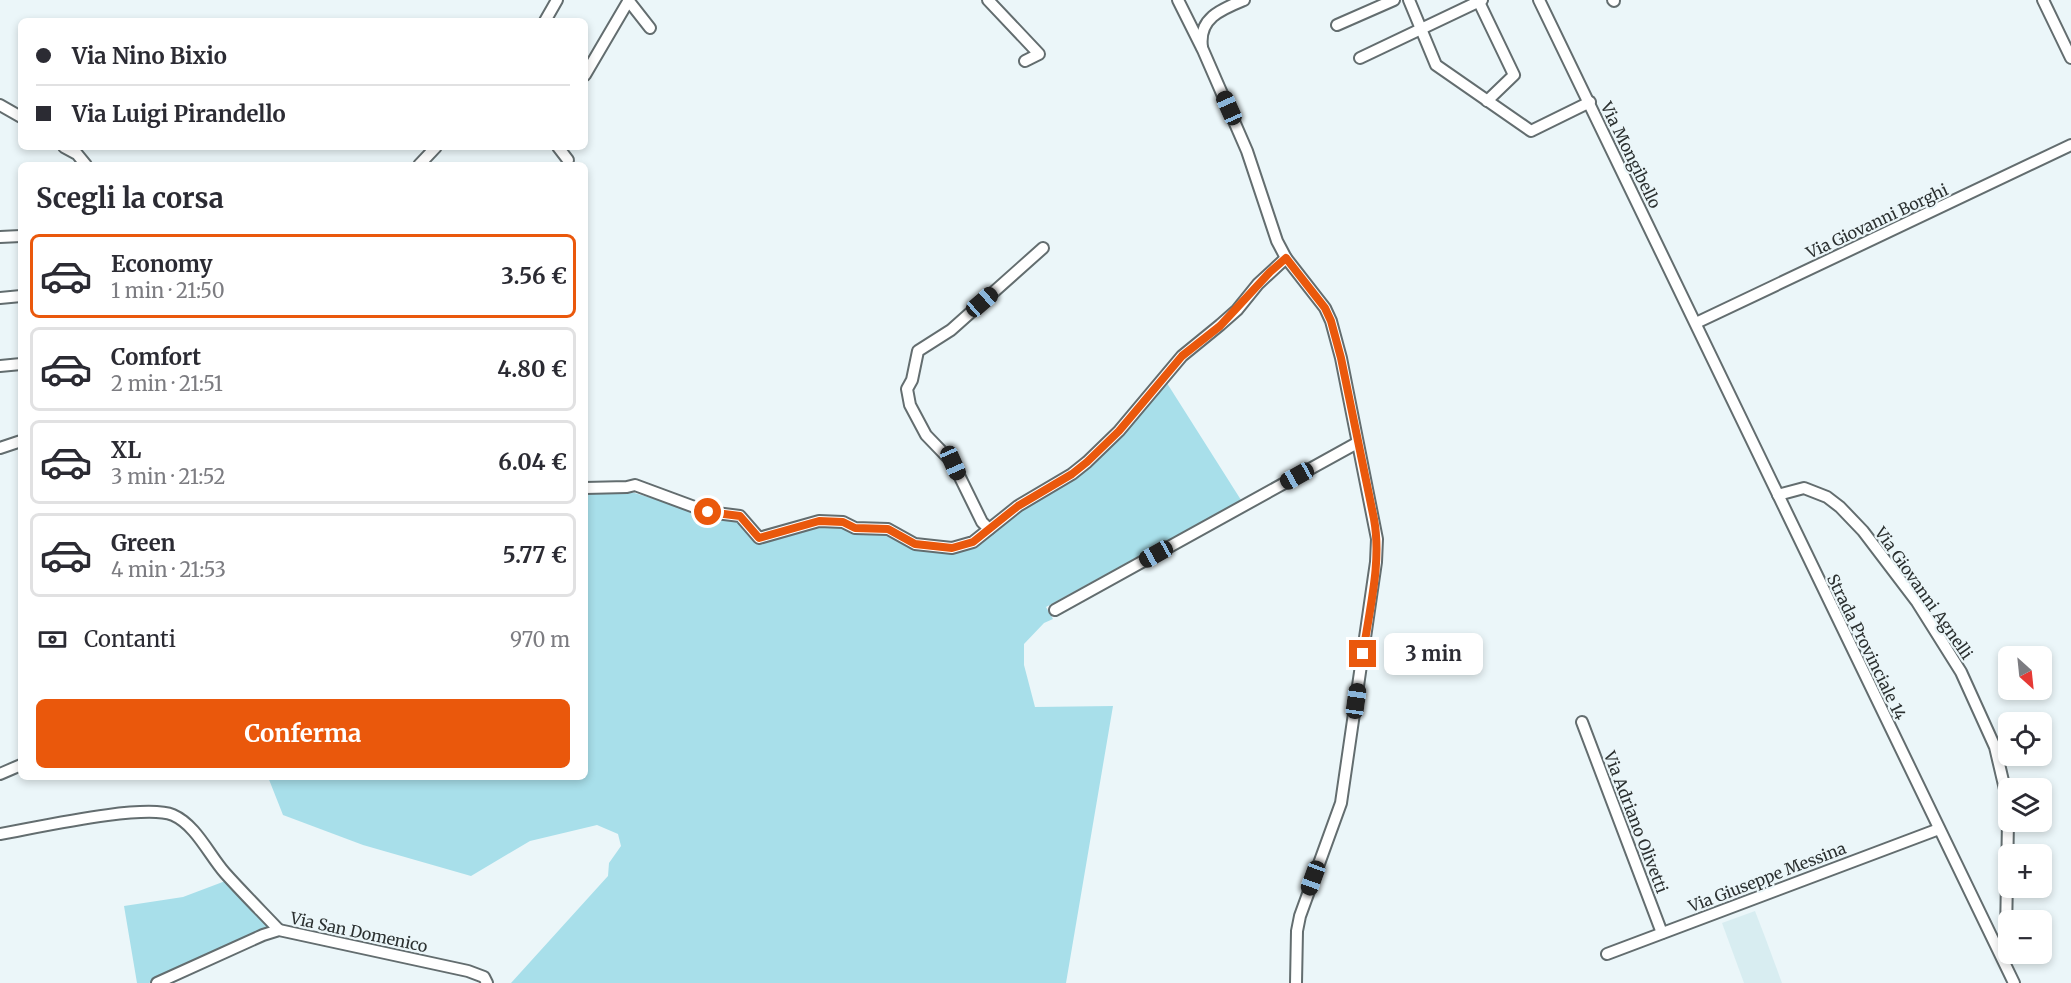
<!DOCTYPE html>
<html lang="it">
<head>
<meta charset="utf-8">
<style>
	body { margin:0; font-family:Merriweather,serif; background:#f2f2f3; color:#2b2b33; height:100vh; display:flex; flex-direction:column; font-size:22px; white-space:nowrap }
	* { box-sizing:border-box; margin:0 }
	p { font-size:20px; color:#7c7c81 }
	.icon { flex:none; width:33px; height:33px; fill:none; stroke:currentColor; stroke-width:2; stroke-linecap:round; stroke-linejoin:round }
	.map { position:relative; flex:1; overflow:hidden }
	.details { position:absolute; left:18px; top:162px; width:570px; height:618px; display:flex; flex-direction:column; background:#fff; border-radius:9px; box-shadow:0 3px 9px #0003 }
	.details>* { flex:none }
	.banner { position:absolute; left:18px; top:18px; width:570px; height:132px; border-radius:9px; box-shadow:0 3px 9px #0003; display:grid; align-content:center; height:132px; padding:0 18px; background:#fff }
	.needle { width:39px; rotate:153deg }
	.buttons { position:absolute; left:1998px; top:646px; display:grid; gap:12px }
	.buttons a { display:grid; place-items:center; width:54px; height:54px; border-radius:9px; background:#fff; box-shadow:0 3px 9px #0003; font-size:30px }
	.end { position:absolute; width:27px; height:27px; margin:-14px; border:8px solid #ea580c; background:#fff; box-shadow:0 0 0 3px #fff }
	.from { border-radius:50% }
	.bubble { position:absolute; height:42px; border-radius:9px; background:#fff; box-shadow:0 3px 9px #0003; font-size:20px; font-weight:700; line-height:42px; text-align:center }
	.car { position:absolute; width:18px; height:36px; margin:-18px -9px; border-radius:8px; box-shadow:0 0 4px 2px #0007; background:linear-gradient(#222 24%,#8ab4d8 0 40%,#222 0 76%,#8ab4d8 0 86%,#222 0) }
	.banner b { display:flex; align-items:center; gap:21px; height:57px; font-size:22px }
	.banner b+b { border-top:2px solid #e1e1e2 }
	.banner i { width:15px; height:15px; background:#2b2b33 }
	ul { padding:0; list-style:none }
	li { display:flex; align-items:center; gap:18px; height:84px; margin:0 12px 9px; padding:0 6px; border:3px solid #e1e1e2; border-radius:9px }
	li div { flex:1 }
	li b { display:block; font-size:22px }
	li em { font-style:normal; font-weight:700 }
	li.on { border-color:#ea580c }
	li>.icon { width:54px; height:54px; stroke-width:1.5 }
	h2 { padding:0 18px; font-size:27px; line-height:72px }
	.pay { display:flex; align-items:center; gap:15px; height:66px; padding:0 18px; font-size:22px }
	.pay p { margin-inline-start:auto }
	.primary-button { display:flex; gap:12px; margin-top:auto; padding:12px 18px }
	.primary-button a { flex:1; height:69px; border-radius:9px; background:#ea580c; color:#fff; font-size:24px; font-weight:700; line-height:69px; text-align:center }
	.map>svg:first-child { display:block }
</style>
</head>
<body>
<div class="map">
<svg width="2071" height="983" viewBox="0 0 2071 983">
	<rect width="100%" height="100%" fill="#ebf6f9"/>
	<path fill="#d8edf1" d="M1755 911 1765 937 1782 983H1744L1722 923Z"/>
	<g fill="#a8dfea">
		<path d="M1165 380 1241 500 1046 607 1053 619 1044 623 1024 644V665L1035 707 1113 706 1066 983H511L608 876 609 863 621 846 618 834 597 825 530 841 471 876 363 845 283 815 268 777H585V491H628L707 515 737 519 757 544 811 526 838 524 884 531 949 551 978 545 1012 514 1064 483Z"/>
		<path d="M228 880 272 925 269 930 149 983H137L124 906 183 897Z"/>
	</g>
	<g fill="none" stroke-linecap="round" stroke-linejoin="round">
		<defs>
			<g id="minor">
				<path d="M628 0 650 28"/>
				<path d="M988 0 1039 54 1025 61"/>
				<path d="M1178 0 1203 50 1247 151 1277 241 1286 258 1325 308 1331 321 1341 358 1377 539 1376 562 1341 803 1300 916 1297 931 1296 983"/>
				<path d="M1409 0 1436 65 1531 131 1590 102"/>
				<path d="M1478 0 1514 75 1487 101"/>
				<path d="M1539 0 2014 983"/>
				<path d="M1613 0 1614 1"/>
				<path d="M2043 0 2071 58"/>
				<path d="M545 21 557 0"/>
				<path d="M1337 25 1394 0"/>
				<path d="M1202 47C1198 18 1222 9 1244 0"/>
				<path d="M1360 58 1482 0"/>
				<path d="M585 75 629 0"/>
				<path d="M0 105 21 117"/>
				<path d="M64 147 77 154 86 165"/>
				<path d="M558 147 568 160"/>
				<path d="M419 165 436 147"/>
				<path d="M0 237 21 236"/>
				<path d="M0 298 21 296"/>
				<path d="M1696 323 2071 145"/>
				<path d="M0 366 21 364"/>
				<path d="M0 448 21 441"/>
				<path d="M585 488 627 487 635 485 708 512 740 516 759 538 819 521 843 522 855 528 888 529 915 544 952 548 973 542 1018 506 1072 474 1087 462 1119 431 1182 356 1220 325 1237 310 1258 284 1286 258"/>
				<path d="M1778 495 1804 488 1827 497 1840 507 1863 531 1917 602 1961 672 1995 747 2008 802"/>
				<path d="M989 529 982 522 953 463 926 435 910 405 907 389 912 380 918 351 951 330 1043 248"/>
				<path d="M1055 610 1357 443"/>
				<path d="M1582 722 1662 933"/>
				<path d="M0 774 21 765"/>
				<path d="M0 834C35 828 144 803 173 815 196 825 209 855 225 873 242 892 261 911 279 930"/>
				<path d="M2006 934 2008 821"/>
				<path d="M1607 954 1939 829"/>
				<path d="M157 983 263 935 279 930 468 971 484 977 487 983"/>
			</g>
		</defs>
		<use href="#minor" stroke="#636d6f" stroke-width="14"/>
		<use href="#minor" stroke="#fff" stroke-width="10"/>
	</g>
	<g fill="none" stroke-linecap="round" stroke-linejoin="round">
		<path stroke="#ea580c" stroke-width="8" d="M708 512 740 516 759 538 819 521 843 522 855 528 888 529 915 544 952 548 973 542 1018 506 1072 474 1087 462 1119 431 1182 356 1220 326 1270 272 1286 258 1325 308 1331 321 1341 358 1374 519C1382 563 1369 610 1363 654"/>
	</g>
	<g text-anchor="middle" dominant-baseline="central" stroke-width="4.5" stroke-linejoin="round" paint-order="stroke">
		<g font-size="16" fill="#2b3030" stroke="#ebf6f9">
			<text transform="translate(1631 155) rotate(64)">Via Mongibello</text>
			<text transform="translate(1877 221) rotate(-25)">Via Giovanni Borghi</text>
			<text transform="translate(1924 593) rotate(55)">Via Giovanni Agnelli</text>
			<text transform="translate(1867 647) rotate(64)">Strada Provinciale 14</text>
			<text transform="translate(1636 822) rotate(69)">Via Adriano Olivetti</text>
			<text transform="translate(1767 877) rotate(-21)">Via Giuseppe Messina</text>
			<text transform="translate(359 932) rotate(12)">Via San Domenico</text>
		</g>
	</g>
</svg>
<div class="buttons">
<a><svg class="needle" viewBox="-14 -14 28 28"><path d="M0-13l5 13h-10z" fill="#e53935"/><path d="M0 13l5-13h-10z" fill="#7c7c81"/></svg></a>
<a><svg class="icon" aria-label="locate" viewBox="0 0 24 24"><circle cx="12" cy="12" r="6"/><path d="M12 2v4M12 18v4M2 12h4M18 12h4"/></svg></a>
<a><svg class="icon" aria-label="layers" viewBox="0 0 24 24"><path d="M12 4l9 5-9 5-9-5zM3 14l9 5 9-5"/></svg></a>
<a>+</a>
<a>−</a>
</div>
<i class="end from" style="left:708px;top:512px"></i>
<i class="end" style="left:1363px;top:654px"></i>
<div class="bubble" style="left:1384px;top:633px;width:99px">3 min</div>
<i class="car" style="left:1229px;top:108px;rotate:336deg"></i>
<i class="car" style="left:982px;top:302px;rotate:49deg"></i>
<i class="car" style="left:953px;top:463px;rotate:156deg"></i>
<i class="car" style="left:1297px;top:476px;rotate:241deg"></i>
<i class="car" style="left:1156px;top:554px;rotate:241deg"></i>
<i class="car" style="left:1356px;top:701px;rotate:8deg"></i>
<i class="car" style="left:1313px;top:878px;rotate:200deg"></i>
<div class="banner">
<b><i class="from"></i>Via Nino Bixio</b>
<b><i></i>Via Luigi Pirandello</b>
</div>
<section class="details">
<h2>Scegli la corsa</h2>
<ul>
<li class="on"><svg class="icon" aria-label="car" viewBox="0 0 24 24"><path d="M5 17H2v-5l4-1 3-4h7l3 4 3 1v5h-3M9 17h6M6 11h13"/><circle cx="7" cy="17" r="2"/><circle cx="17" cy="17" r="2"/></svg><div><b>Economy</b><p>1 min · 21:50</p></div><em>3.56 €</em></li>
<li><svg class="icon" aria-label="car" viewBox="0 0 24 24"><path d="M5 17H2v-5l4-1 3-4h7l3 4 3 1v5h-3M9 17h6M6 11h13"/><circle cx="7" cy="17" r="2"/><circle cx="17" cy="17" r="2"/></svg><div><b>Comfort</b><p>2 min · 21:51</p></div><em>4.80 €</em></li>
<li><svg class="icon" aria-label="car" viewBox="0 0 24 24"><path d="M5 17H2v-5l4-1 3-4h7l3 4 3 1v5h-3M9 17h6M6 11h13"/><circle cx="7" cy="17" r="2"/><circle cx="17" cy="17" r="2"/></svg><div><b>XL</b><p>3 min · 21:52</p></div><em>6.04 €</em></li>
<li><svg class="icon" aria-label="car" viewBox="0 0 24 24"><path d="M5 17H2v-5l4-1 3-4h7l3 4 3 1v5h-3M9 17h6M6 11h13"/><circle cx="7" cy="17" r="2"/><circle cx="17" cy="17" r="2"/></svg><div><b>Green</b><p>4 min · 21:53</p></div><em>5.77 €</em></li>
</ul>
<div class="pay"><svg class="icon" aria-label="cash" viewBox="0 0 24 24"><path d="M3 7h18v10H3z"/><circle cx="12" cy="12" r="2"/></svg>Contanti<p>970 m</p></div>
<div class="primary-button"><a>Conferma</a></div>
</section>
</div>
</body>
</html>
